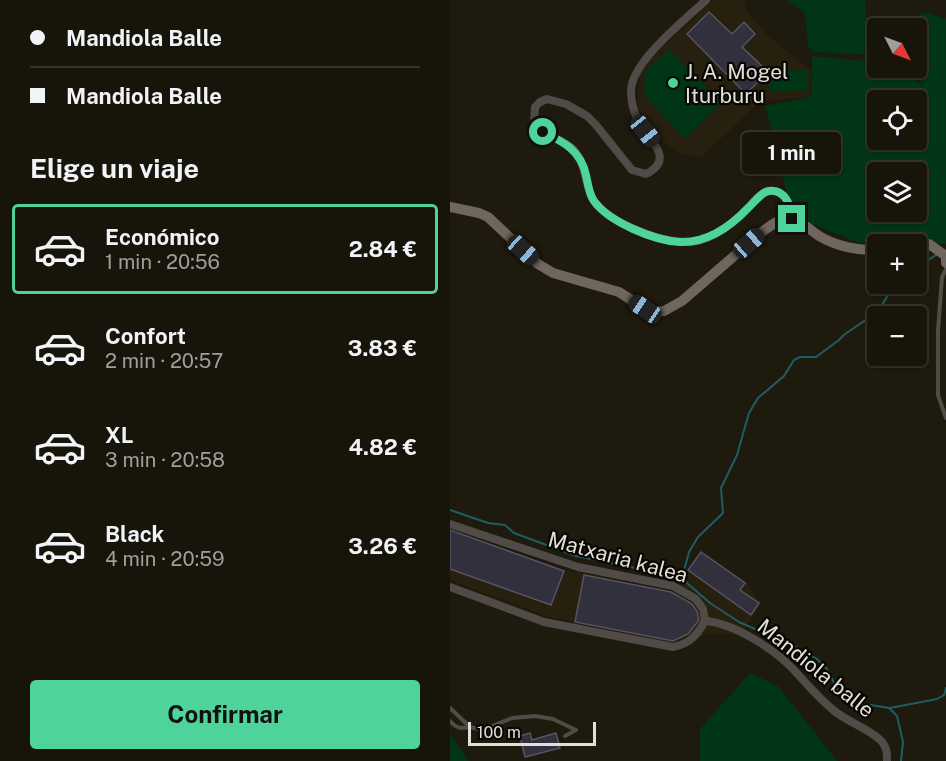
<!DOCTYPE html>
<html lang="es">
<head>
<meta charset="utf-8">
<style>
	body { margin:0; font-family:"Public Sans",sans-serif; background:#242118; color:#f1f3f6; height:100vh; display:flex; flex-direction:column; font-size:22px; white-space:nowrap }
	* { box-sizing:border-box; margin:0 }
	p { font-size:20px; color:#9e9e9c }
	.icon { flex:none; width:33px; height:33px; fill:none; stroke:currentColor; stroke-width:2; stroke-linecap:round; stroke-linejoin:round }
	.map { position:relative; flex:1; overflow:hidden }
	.drawer { display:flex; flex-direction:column; background:#17140a; width:450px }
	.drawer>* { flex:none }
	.hud { display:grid; align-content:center; height:132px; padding:0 30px; background:#17140a }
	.needle { width:39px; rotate:132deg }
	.controls { position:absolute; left:417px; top:18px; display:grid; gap:12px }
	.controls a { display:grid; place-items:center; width:60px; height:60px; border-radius:6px; background:#17140a; box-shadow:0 2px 4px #0004,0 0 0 2px #36332b; font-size:30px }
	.scale { position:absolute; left:18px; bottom:15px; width:128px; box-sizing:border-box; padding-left:6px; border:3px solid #e2dfd7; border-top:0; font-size:16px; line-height:21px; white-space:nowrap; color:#e2dfd7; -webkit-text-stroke:4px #070603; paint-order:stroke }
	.end { position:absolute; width:27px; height:27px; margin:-14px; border:8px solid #4ed39a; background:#111; box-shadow:0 0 0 3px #111 }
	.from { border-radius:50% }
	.bubble { position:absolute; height:42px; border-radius:6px; background:#17140a; box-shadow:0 2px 4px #0004,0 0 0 2px #36332b; font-size:20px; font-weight:700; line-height:42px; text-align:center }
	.car { position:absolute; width:18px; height:36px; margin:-18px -9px; border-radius:8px; box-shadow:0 0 4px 2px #0007; background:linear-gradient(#222 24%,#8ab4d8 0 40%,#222 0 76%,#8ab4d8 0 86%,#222 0) }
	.hud b { display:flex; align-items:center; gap:21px; height:57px; font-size:22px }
	.hud b+b { border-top:2px solid #36332b }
	.hud i { width:15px; height:15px; background:#f1f3f6 }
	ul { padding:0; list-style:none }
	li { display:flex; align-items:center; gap:18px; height:90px; margin:0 12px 9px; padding:0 18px; border:3px solid transparent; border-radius:6px }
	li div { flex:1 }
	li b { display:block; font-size:22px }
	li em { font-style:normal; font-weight:700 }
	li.active { border-color:#4ed39a }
	li>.icon { width:54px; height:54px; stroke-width:1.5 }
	h2 { padding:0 30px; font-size:27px; line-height:72px }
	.button { display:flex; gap:12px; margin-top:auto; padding:12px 30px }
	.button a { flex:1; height:69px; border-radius:6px; background:#4ed39a; color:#111; font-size:24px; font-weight:700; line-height:69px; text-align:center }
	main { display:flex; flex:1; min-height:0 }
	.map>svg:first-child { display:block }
</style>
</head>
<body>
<main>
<section class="drawer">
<div class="hud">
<b><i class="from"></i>Mandiola Balle</b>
<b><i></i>Mandiola Balle</b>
</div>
<h2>Elige un viaje</h2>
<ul>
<li class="active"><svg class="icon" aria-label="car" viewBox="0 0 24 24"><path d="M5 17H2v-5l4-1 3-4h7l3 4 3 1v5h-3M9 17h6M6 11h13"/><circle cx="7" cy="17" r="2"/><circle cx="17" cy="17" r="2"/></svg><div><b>Económico</b><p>1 min · 20:56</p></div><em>2.84 €</em></li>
<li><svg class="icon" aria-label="car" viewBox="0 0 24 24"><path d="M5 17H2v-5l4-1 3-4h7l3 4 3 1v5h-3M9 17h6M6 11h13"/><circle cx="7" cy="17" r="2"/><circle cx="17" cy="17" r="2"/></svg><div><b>Confort</b><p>2 min · 20:57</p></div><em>3.83 €</em></li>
<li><svg class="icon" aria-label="car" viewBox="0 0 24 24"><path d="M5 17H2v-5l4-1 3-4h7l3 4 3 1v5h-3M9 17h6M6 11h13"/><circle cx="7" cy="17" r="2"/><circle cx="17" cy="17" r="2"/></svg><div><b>XL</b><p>3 min · 20:58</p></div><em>4.82 €</em></li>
<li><svg class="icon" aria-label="car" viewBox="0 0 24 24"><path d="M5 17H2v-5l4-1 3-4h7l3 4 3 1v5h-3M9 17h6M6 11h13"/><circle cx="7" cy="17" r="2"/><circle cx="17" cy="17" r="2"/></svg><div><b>Black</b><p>4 min · 20:59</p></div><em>3.26 €</em></li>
</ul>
<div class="button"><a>Confirmar</a></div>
</section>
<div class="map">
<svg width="496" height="761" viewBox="0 0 496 761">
	<rect width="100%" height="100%" fill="#1f1a0e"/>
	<g fill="#28200e">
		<path d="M263 0H294L296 10 317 35 361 71 360 97 310 101 252 157 233 155 206 137 187 107 190 75 194 65Z"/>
		<path d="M0 530 110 569 222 591 251 550 297 583 311 605 290 635 260 634 226 644 96 616 0 580Z"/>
	</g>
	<g fill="#003516" fill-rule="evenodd">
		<path d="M336 0H415L416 16 427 43V55L363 52 358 45 355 13Z"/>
		<path d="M474 12 496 19V244L409 243 360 223 338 196 315 106 361 97 362 56 427 62 428 68H440L471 84 467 64 466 28H459V21ZM428 100H466V140H428ZM428 172H466V212H428Z"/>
		<path d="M219 49 271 103 235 139 194 95 195 71Z"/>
		<path d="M320 70H358L357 91H319Z"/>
		<path d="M300 673 328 686 387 761H250V729Z"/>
		<path d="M0 733 18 761H0Z"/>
	</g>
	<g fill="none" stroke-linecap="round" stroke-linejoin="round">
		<g stroke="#1e5e63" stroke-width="2">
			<path d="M466 268 486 255"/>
			<path d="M0 510 38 523 55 525 64 533 126 556 230 577 260 603 289 622 346 647 367 659 377 669 387 689 403 702 439 708 447 716 453 742 451 761"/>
			<path d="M232 578 239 552 248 537 273 513 271 488 287 455 299 413 308 398 334 376 344 360 350 357H366L389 340 395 334 420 317 431 307 439 293 448 284"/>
			<path d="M440 708 487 699 494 695 496 688"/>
		</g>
	</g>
	<g fill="#31303c" stroke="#555462" stroke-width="1.5">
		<path d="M259 12 282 34 294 22 305 34 292 47 318 72 296 94 237 34Z"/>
		<path d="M0 530 114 571 101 605 0 569Z"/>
		<path d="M251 552 295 583 290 590 309 603 301 615 238 570Z"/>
		<path d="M134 575 221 592 242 604 247 611 249 620 238 634 223 641 125 622Z"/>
		<path d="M80 733 82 740 106 733 110 748 75 757 70 736Z"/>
	</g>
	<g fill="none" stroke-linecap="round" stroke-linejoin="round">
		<g stroke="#514b47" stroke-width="4">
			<path d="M496 269 492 277 488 331V395L496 418"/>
			<path d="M0 708 20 727 32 730 62 718 85 716 103 719 126 730 115 736"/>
			<path d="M0 721C6 728 10 729 19 727"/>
		</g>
		<g stroke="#514b47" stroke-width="8">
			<path d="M256 0C235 20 181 62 181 91 181 102 184 113 189 122 199 140 226 159 196 174L182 170 146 125 137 116 116 104 97 99 90 102 85 107 84 122C92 137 113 138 124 150 137 165 134 186 144 201 160 224 212 243 239 242 258 241 278 227 291 215 299 208 308 193 319 191 336 188 341 207 343 219"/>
			<path d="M0 524 128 567 223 586 246 599 253 609 255 621C247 635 240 644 223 647L94 622 0 587"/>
			<path d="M255 621C284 623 324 649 344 670 358 685 370 700 387 713 399 722 425 732 433 743 437 749 437 754 437 761"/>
		</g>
		<g stroke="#6f665f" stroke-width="10">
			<path d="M0 207 29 213 38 217 88 264 103 273 169 292 195 309 205 312 214 311 232 301 312 232C321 225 330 218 342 219 352 221 360 230 369 236 386 246 408 251 428 250"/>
			<path d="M466 245 479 244 496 256V263"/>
		</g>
	</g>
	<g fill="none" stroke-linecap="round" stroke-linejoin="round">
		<path stroke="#4ed39a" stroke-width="8" d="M93 132C114 142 131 151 136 175 138 184 139 194 144 201 159 222 205 241 230 242 257 243 280 227 298 208 304 203 311 192 319 191 336 189 341 207 342 219"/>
	</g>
	<circle fill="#4ed39a" stroke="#070603" stroke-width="2" cx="223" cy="83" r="6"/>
	<g text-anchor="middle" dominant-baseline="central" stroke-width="4.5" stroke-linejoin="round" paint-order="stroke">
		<g font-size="21" fill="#e2dfd7" stroke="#070603" text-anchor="start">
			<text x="235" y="71">J. A. Mogel<tspan x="235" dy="24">Iturburu</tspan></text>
		</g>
		<g font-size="21" fill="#e2dfd7" stroke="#070603">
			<text transform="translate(168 557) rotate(15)">Matxaria kalea</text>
			<text transform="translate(366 668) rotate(39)">Mandiola balle</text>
		</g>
	</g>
</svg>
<div class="controls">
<a><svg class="needle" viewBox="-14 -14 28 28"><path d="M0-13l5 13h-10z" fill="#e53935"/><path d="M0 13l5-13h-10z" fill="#9e9e9c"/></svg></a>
<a><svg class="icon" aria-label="locate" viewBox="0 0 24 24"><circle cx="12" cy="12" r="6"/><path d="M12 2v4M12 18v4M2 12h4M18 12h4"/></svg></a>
<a><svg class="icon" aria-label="layers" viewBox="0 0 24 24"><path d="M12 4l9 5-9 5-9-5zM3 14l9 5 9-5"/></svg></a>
<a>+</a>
<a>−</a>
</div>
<div class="scale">100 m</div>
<i class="end from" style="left:93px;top:132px"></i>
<i class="end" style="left:342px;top:219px"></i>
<div class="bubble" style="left:292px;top:132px;width:99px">1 min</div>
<i class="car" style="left:195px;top:131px;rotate:141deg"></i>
<i class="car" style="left:299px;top:243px;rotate:49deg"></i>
<i class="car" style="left:73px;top:250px;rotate:132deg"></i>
<i class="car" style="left:195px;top:309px;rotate:304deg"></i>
</div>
</main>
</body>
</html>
